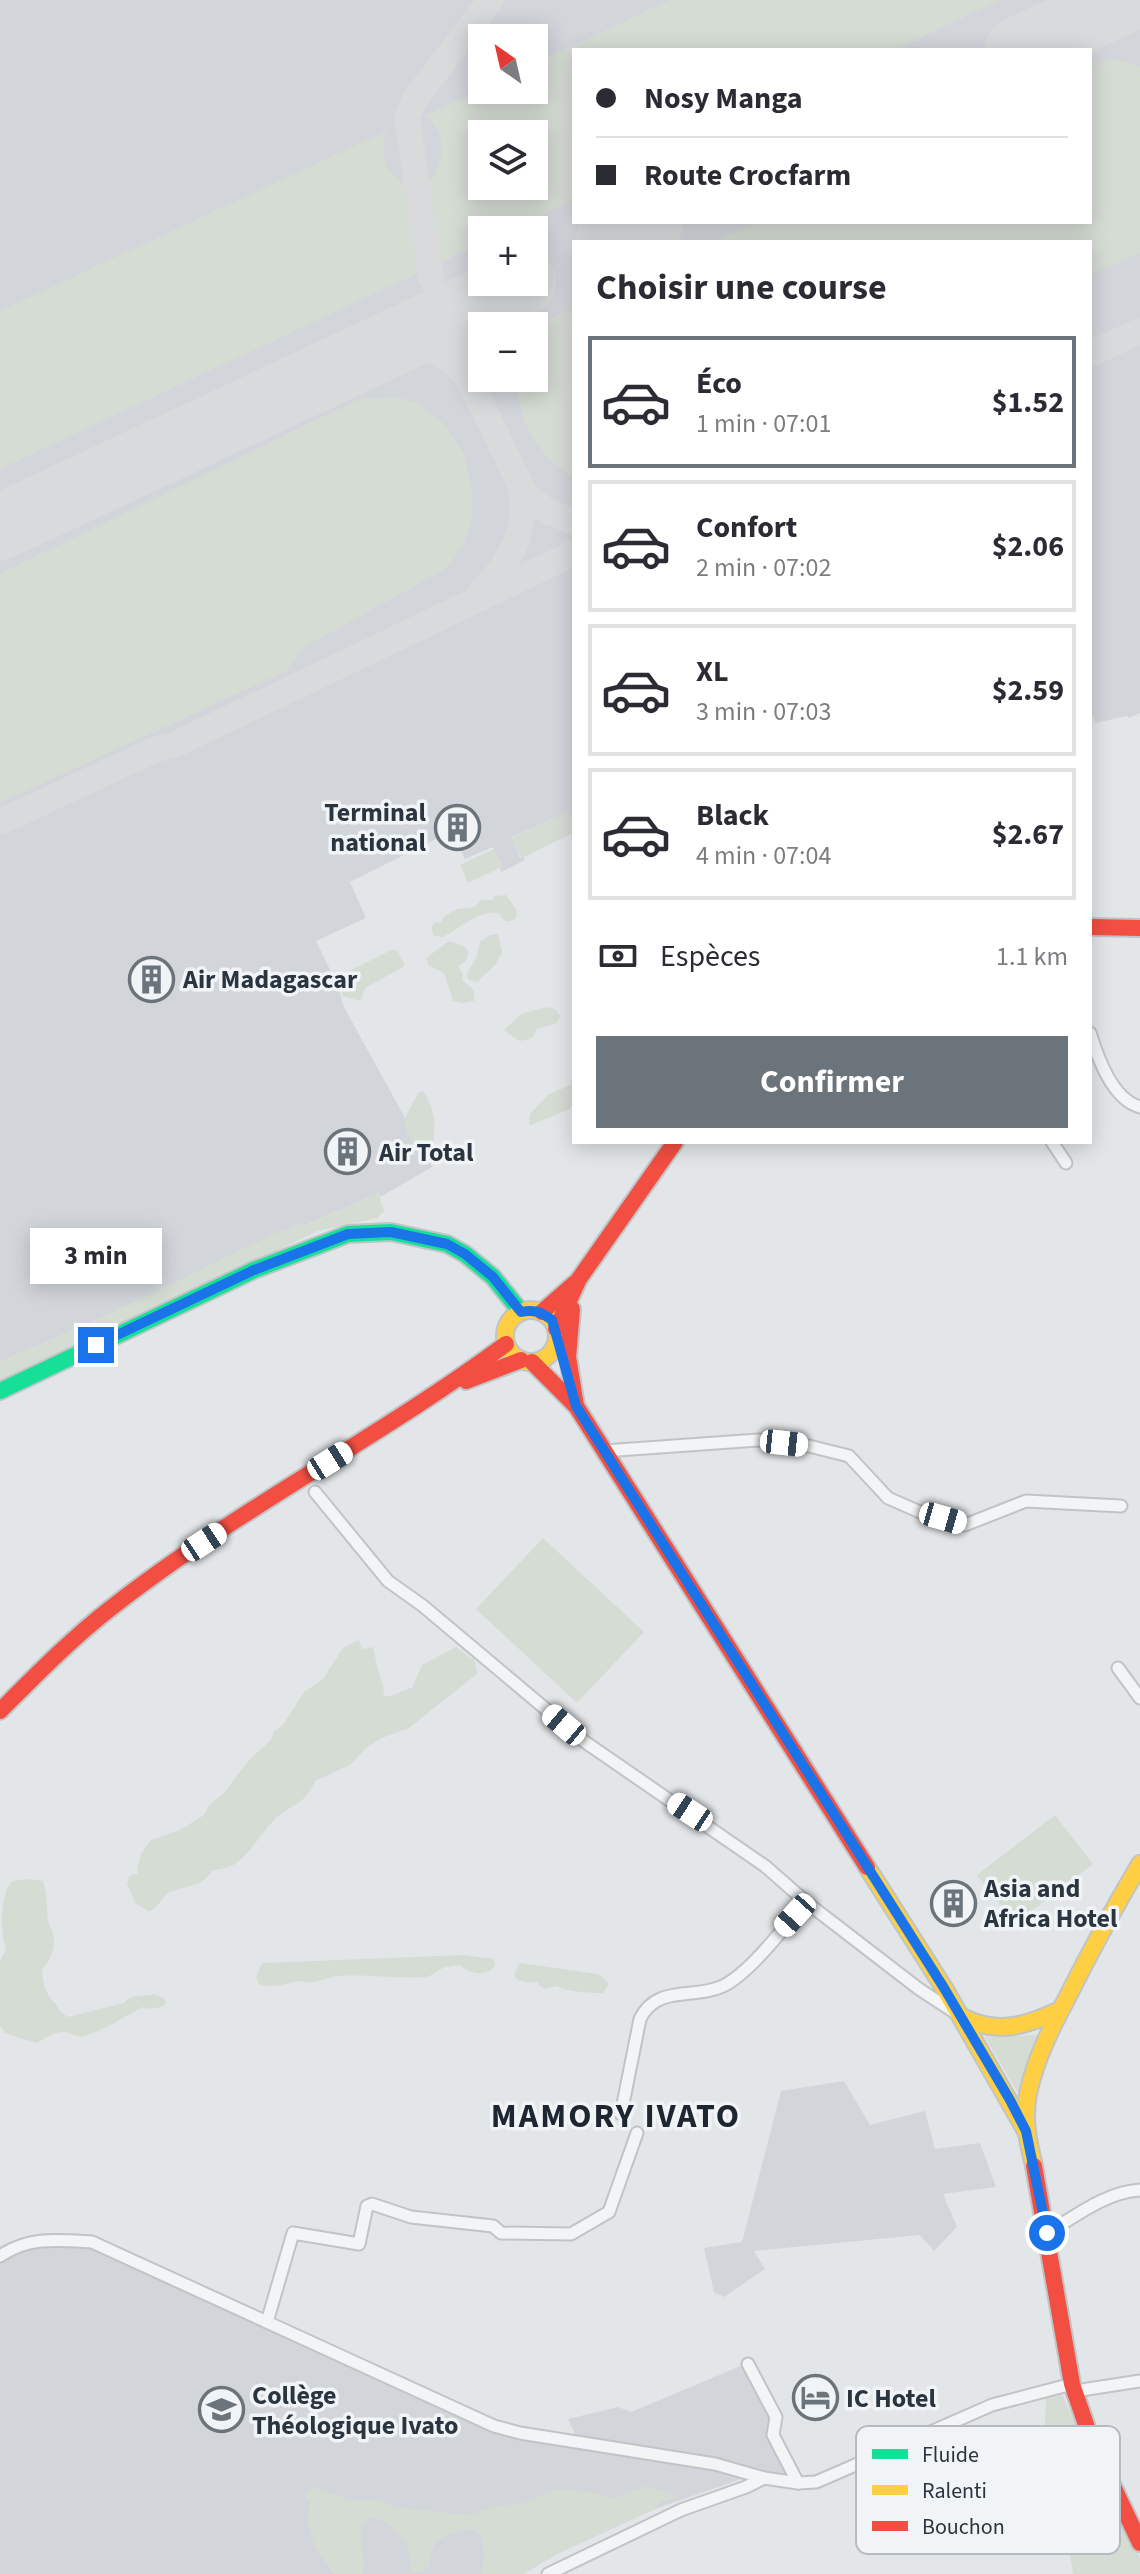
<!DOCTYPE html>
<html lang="fr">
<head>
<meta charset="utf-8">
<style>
	body { margin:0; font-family:"Source Sans 3",sans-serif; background:#f7f7f7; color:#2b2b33; height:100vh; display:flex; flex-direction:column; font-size:30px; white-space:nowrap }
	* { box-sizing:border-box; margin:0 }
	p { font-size:26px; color:#7c7c81 }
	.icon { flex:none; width:44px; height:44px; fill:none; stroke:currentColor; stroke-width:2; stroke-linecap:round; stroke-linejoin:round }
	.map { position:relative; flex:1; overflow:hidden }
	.side { position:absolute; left:572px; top:240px; width:520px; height:904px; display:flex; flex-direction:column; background:#fff; border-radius:0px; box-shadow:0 4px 20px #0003 }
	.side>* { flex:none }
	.hud { position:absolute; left:572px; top:48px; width:520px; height:176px; border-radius:0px; box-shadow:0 4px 20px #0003; display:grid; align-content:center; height:176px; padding:0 24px; background:#fff }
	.needle { width:52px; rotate:326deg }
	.fabs { position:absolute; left:468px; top:24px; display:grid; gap:16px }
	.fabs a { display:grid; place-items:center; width:80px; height:80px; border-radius:0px; background:#fff; box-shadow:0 4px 20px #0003; font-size:40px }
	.end { position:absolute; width:36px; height:36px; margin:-18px; border:10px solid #1a73e8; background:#fff; box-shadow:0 0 0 4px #fff }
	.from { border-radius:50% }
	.bubble { position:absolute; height:56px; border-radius:0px; background:#fff; box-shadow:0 4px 20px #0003; font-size:26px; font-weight:700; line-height:56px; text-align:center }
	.car { position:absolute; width:24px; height:48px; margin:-24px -12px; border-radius:10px; box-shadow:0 0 6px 2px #0007; background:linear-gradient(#fff 24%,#345 0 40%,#fff 0 76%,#345 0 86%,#fff 0) }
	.hud b { display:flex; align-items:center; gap:28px; height:76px; font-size:30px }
	.hud b+b { border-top:2px solid #e1e1e2 }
	.hud i { width:20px; height:20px; background:#2b2b33 }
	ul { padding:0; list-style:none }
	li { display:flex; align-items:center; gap:24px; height:132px; margin:0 16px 12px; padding:0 8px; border:4px solid #e1e1e2; border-radius:0px }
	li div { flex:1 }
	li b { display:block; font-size:30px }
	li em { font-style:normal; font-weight:700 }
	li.current { border-color:#6b737b }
	li>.icon { width:72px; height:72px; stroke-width:1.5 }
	h2 { padding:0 24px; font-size:36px; line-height:96px }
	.pay { display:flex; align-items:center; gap:20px; height:88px; padding:0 24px; font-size:30px }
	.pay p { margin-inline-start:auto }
	.primary-button { display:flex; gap:16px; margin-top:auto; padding:16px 24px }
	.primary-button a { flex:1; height:92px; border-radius:0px; background:#6b737b; color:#fff; font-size:32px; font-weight:700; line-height:92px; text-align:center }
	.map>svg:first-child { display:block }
</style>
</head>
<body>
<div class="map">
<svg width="1140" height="2574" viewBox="0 0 1140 2574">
	<rect width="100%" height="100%" fill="#e3e6e8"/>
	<g fill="#d2d6db" fill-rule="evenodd">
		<path d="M0 0H1140V713L1129 718 1127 716 1096 723 1090 711V242H574V823L568 812 512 837 520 858 524 857 525 860 501 872 500 868 502 866 493 847 465 859 452 831 350 882 366 918 316 941 337 984 344 1007 432 1167 380 1197 378 1193 306 1225 298 1224 103 1317 0 1362ZM482 38H534V90H482ZM574 50H1090V222H574ZM482 134H534V186H482ZM482 230H534V282H482ZM482 326H534V378H482Z"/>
		<path d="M844 2081 870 2125 925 2111 935 2149 980 2143 996 2187 943 2194 957 2227 934 2251 920 2235 754 2251 765 2269 724 2297 714 2292 704 2248 742 2242 781 2091Z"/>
		<path d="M44 2245 88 2246 117 2256 301 2346 468 2422 492 2430 570 2443 576 2436 568 2419 618 2407 631 2412 743 2365 768 2413V2436L786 2472 784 2476 742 2468 739 2480 655 2509 557 2554 523 2574H0V2262L16 2251Z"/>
	</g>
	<g fill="#d5dcd4" fill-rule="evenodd">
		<path d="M670 0H1001L894 50H574V200L510 230H482V243L0 469V311L387 131C379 152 384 168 401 182L433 178C447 150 445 140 427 115L482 89 534 90V64ZM482 134H534V186H482Z"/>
		<path d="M1106 59H1116L1140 67V253L1090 275V242H714L757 222H1090V66Z"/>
		<path d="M574 308V478C540 458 515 418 518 378H534V327Z"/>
		<path d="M400 397 422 406 444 424 464 454 472 489V521L463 546 447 568 306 646 286 671 0 803V574L362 398Z"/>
		<path d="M569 811 574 823V833L521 858 511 838Z"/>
		<path d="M494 849 502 867 468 883 460 865Z"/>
		<path d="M506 895 517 910 516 918 509 922 504 920 498 913C477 911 461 928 443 937L434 936 431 928 434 923 441 922 444 916 457 909 474 907 482 900H492L495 896Z"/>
		<path d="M498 934 502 952 495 965 477 982 469 980 467 974 477 956 480 942 490 935Z"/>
		<path d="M449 941 465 947 469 953 465 962 458 966 463 975 462 980 474 990V1001L463 1003 453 1001 444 973 429 966 426 958Z"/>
		<path d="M393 949 398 951 405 966 365 988 360 1001 343 996 339 980 343 974Z"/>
		<path d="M547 1007 555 1009 560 1016 557 1023 537 1029C534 1039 528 1040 519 1041L504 1030 521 1014Z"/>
		<path d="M574 1083V1102L570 1109 529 1126 530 1114 548 1095Z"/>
		<path d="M423 1091C434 1106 438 1129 431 1147 413 1154 407 1134 404 1120L418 1093Z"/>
		<path d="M378 1193 384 1211 377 1218 318 1231 0 1382V1362L103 1317 274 1234 298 1224 307 1225Z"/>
		<path d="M543 1538 644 1632 577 1703 476 1609Z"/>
		<path d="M359 1640 362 1649 373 1647 379 1674 383 1684 384 1696C393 1698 402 1689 412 1688L422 1665 456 1647 469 1657 474 1658 477 1674 409 1728 382 1738 366 1748 350 1765 315 1781C304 1807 291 1803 274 1820 260 1834 252 1852 236 1863 229 1869 220 1868 212 1871 201 1889 182 1885 167 1894 159 1900 160 1907 149 1911L136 1904 127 1884 129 1876 138 1873 137 1868 141 1854 151 1840 180 1830 204 1815 209 1805 223 1794 249 1760 271 1740 274 1731 283 1725 304 1692 323 1679 343 1648Z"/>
		<path d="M1055 1815 1093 1864 1015 1924 977 1875Z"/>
		<path d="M28 1879 43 1881C48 1894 46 1907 48 1921 49 1924 52 1930 53 1933 56 1947 51 1960 42 1970 43 1979 44 1989 49 1996 53 2003 58 2003 59 2011L68 2017 124 2003C134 1992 141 1998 154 1994L164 1999 166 2003 162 2007 148 2009 143 2007C123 2017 106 2030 84 2036 76 2038 72 2033 65 2032 54 2031 45 2039 36 2043L5 2033 0 2026V1961L6 1950C0 1931 0 1894 12 1881Z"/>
		<path d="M464 1955 494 1959 495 1966C483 1978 472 1974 459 1965 453 1967 446 1966 441 1969 435 1972 433 1976 425 1977 396 1979 368 1974 337 1976 329 1977 321 1981 313 1982 307 1983 300 1980 295 1982 285 1984 269 1989 259 1984L256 1977 262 1963Z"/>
		<path d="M520 1963 598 1974 609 1983 603 1993C590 1993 568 1992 556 1986L545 1989 539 1986 538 1981 531 1983 517 1980 514 1974Z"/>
		<path d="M1039 2035 1018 2093 985 2037Z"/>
		<path d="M1062 2395 1140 2558V2574H1073L1053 2446 1044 2447 1046 2398Z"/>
		<path d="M647 2486 679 2497 660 2502 655 2509 557 2554 523 2574H481L484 2558 482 2537 473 2529C448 2532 429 2538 430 2564L422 2573 411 2572C410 2566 411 2558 409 2552 405 2537 387 2520 372 2517 356 2530 362 2536 363 2553 364 2560 363 2567 363 2574H334C318 2554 302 2529 310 2503L304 2495 311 2487 353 2501 375 2499 399 2508 471 2515 494 2506 522 2504 556 2489 591 2492 611 2499Z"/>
	</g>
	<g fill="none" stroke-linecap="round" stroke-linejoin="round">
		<g stroke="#d8dadc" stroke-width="26">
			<path d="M1113 5 1140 1"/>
			<path d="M431 278 407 118 415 99 491 0"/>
			<path d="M498 295C471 320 462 346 470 381L526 496 547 511 574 522"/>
			<path d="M377 350C415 341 446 349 470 381"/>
			<path d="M1090 354 1140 331"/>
			<path d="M480 593C508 566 532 525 519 484"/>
			<path d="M0 822 154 750 174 745 574 553"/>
		</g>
		<g stroke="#d8dadc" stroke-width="66">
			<path d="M1018 50 1125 0"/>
			<path d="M608 242 651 222"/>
			<path d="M0 527 523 282"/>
		</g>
		<defs>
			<g id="street">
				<path d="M1090 1033C1098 1058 1112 1099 1140 1107"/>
				<path d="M1052 1142 1066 1163"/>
				<path d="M604 1451 758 1440 809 1446 849 1456 888 1498 920 1512 965 1525 1026 1501 1121 1506"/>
				<path d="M315 1492 388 1581 423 1606 585 1742 765 1866 806 1902 919 1989 954 2012"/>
				<path d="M1118 1668 1140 1698"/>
				<path d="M621 2114 640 2019C657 1984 694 2000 723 1986 750 1973 785 1926 806 1902"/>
				<path d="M1047 2233C1076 2216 1106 2192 1140 2190"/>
				<path d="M0 2256C29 2236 59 2240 92 2242L494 2426 520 2433 715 2464 764 2478 798 2483 816 2482 837 2473 992 2405 1072 2384"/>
				<path d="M267 2322 293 2233 359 2244 367 2206 372 2204 411 2217 493 2226 501 2233 571 2234 609 2212 637 2133"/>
				<path d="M748 2364 776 2417 773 2435 798 2483"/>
				<path d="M1075 2391 1140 2381"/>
				<path d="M548 2574 681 2510 746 2487 764 2478"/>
			</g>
			<path id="fast" d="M0 1391 254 1270 348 1234 391 1232 447 1244 465 1254 493 1277 521 1312"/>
			<g id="slow">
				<circle cx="531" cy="1336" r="26"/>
				<path d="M867 1867 944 1988 1026 2131"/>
				<path d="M962 2017C997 2035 1026 2026 1060 2010"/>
				<path d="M1034 2166C1028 2142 1023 2119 1028 2094 1035 2060 1051 2028 1067 1998 1090 1952 1114 1908 1140 1864"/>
			</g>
			<g id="jam">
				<path d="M1090 927 1140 928"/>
				<path d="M572 1309 568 1357 576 1406"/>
				<path d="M542 1312 575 1283"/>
				<path d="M556 1329 579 1279 675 1142"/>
				<path d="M532 1362 576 1406 867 1867"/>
				<path d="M466 1381 521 1360"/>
				<path d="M0 1711C36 1675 71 1639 111 1608 236 1510 379 1438 506 1344"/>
				<path d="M1034 2166 1072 2384 1092 2442 1140 2543"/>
			</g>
		</defs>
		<use href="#street" stroke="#c1c4c6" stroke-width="15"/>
		<use href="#fast" stroke="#c1c4c6" stroke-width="20"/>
		<use href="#slow" stroke="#c1c4c6" stroke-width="20"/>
		<use href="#jam" stroke="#c1c4c6" stroke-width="20"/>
		<use href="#street" stroke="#f2f4f5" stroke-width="11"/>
		<use href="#fast" stroke="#16e098" stroke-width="16"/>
		<use href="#slow" stroke="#ffcf43" stroke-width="16"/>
		<use href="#jam" stroke="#f24e42" stroke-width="16"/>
	</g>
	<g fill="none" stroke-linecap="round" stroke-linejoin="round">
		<path stroke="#1a73e8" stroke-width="10" d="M96 1345 254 1270 348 1234 391 1232 447 1244 465 1254 493 1277 521 1312C534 1309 541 1312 552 1320L576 1406 944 1988 1010 2100 1026 2131 1047 2233"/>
	</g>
	<defs>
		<symbol id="building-ring" viewBox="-11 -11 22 22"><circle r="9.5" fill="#f1f4f7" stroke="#6b737b" stroke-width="1.5"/><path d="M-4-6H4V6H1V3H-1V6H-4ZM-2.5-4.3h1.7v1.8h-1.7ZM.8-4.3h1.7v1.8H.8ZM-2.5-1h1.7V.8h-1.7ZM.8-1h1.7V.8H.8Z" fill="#6b737b"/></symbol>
		<symbol id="hotel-ring" viewBox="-11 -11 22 22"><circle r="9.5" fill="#f1f4f7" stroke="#6b737b" stroke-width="1.5"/><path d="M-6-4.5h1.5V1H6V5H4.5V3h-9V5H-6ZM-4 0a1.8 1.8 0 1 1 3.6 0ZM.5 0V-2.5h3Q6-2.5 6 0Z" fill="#6b737b"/></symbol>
		<symbol id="school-ring" viewBox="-11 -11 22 22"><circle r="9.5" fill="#f1f4f7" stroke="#6b737b" stroke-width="1.5"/><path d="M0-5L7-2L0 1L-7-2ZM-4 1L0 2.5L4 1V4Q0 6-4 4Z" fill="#6b737b"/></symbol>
	</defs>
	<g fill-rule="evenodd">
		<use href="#building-ring" x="432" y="802" width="51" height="51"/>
		<use href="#building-ring" x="126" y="954" width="51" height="51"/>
		<use href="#building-ring" x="322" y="1126" width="51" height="51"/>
		<use href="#building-ring" x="928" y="1878" width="51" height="51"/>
		<use href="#hotel-ring" x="790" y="2372" width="51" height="51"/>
		<use href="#school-ring" x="196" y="2384" width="51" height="51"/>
	</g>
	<g text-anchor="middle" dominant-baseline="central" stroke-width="7" stroke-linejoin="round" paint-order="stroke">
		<g font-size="26" font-weight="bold" fill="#2b3540" stroke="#f1f4f7" text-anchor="start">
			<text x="426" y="812" text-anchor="end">Terminal<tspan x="426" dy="30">national</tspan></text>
			<text x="183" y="979">Air Madagascar</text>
			<text x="379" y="1152">Air Total</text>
			<text x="984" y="1888">Asia and<tspan x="984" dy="30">Africa Hotel</tspan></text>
			<text x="252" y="2395">Collège<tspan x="252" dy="30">Théologique Ivato</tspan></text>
			<text x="846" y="2398">IC Hotel</text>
		</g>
		<g font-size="34" font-weight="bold" letter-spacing="2" fill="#1d2631" stroke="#f1f4f7">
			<text x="616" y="2116">MAMORY IVATO</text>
		</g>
	</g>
	<rect x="856" y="2426" width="264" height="128" rx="12" fill="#f1f4f7" stroke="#b6bbc0" stroke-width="2"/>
	<rect x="872" y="2449" width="36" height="10" fill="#16e098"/>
	<rect x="872" y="2485" width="36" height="10" fill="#ffcf43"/>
	<rect x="872" y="2521" width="36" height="10" fill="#f24e42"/>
	<g font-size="22" fill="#2b3540">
		<text x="922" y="2462">Fluide</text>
		<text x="922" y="2498">Ralenti</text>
		<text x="922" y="2534">Bouchon</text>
	</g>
</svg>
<div class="fabs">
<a><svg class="needle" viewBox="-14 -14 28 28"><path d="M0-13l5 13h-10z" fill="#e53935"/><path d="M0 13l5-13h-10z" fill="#7c7c81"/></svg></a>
<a><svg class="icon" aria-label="layers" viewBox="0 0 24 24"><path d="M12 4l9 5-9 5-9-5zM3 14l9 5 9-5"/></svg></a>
<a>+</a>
<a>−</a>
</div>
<i class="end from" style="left:1047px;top:2233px"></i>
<i class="end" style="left:96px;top:1345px"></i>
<div class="bubble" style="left:30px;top:1228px;width:132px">3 min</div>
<i class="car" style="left:784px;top:1443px;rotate:96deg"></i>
<i class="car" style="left:330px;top:1461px;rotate:58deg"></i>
<i class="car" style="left:943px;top:1518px;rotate:106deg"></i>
<i class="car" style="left:204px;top:1542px;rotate:57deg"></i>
<i class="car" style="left:564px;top:1725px;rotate:310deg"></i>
<i class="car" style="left:690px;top:1812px;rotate:303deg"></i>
<i class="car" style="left:795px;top:1915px;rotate:222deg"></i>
<div class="hud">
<b><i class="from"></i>Nosy Manga</b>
<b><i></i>Route Crocfarm</b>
</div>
<section class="side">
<h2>Choisir une course</h2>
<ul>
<li class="current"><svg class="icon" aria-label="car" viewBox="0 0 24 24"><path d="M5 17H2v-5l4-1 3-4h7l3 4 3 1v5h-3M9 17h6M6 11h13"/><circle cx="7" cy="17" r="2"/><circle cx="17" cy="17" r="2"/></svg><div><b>Éco</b><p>1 min · 07:01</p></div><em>$1.52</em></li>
<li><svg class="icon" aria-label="car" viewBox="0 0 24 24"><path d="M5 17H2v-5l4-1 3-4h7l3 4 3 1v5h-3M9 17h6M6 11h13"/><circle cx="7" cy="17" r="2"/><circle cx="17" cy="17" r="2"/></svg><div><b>Confort</b><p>2 min · 07:02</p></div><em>$2.06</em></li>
<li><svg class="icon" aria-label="car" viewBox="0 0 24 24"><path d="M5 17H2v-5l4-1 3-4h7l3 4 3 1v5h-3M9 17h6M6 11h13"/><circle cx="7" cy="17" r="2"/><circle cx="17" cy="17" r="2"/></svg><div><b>XL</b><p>3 min · 07:03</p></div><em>$2.59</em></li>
<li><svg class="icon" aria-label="car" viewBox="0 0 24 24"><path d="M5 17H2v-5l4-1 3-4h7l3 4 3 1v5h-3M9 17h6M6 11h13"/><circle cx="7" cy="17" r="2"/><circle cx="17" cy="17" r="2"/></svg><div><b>Black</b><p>4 min · 07:04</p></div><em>$2.67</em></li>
</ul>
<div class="pay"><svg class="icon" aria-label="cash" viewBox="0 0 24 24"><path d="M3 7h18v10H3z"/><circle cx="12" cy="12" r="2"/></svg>Espèces<p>1.1 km</p></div>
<div class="primary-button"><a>Confirmer</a></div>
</section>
</div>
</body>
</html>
